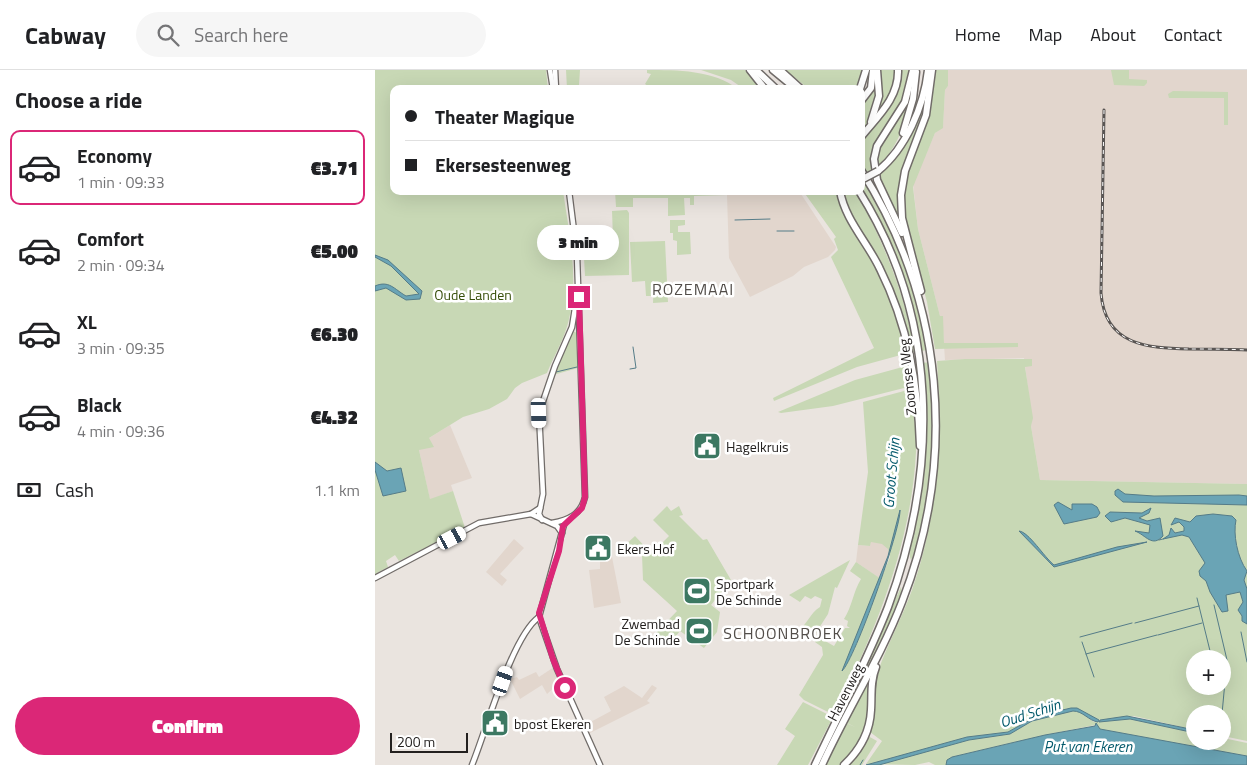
<!DOCTYPE html>
<html lang="en">
<head>
<meta charset="utf-8">
<style>
	body { margin:0; font-family:"Titillium Web",sans-serif; background:#f6f6f6; color:#202124; height:100vh; display:flex; flex-direction:column; font-size:19px; white-space:nowrap }
	* { box-sizing:border-box; margin:0 }
	p { font-size:16px; color:#757577 }
	.icon { flex:none; width:28px; height:28px; fill:none; stroke:currentColor; stroke-width:2; stroke-linecap:round; stroke-linejoin:round }
	.map { position:relative; flex:1; overflow:hidden }
	.side { display:flex; flex-direction:column; background:#fff; width:375px }
	.side>* { flex:none }
	.hud { position:absolute; left:15px; top:15px; width:475px; height:110px; border-radius:10px; box-shadow:0 5px 20px #0002; display:grid; align-content:center; height:110px; padding:0 15px; background:#fff }
	.buttons { position:absolute; left:811px; top:580px; display:grid; gap:10px }
	.buttons a { display:grid; place-items:center; width:45px; height:45px; border-radius:50%; background:#fff; box-shadow:0 5px 20px #0002; font-size:25px }
	.scale { position:absolute; left:15px; bottom:12px; width:78px; box-sizing:border-box; padding-left:5px; border:2px solid #23201f; border-top:0; font-size:14px; line-height:18px; white-space:nowrap; color:#23201f; -webkit-text-stroke:4px #fff; paint-order:stroke }
	.end { position:absolute; width:22px; height:22px; margin:-11px; border:6px solid #db2777; background:#fff; box-shadow:0 0 0 2px #fff }
	.from { border-radius:50% }
	.bubble { position:absolute; height:35px; border-radius:18px; background:#fff; box-shadow:0 5px 20px #0002; font-size:16px; font-weight:800; line-height:35px; text-align:center }
	.car { position:absolute; width:15px; height:30px; margin:-15px -8px; border-radius:6px; box-shadow:0 0 4px 1px #0007; background:linear-gradient(#fff 24%,#345 0 40%,#fff 0 76%,#345 0 86%,#fff 0) }
	.hud b { display:flex; align-items:center; gap:18px; height:48px; font-size:19px }
	.hud b+b { border-top:1px solid #e0e0e0 }
	.hud i { width:12px; height:12px; background:#202124 }
	ul { padding:0; list-style:none }
	li { display:flex; align-items:center; gap:15px; height:75px; margin:0 10px 8px; padding:0 5px; border:2px solid transparent; border-radius:10px }
	li div { flex:1 }
	li b { display:block; font-size:19px }
	li em { font-style:normal; font-weight:800 }
	li.active { border-color:#db2777 }
	li>.icon { width:45px; height:45px; stroke-width:1.5 }
	h2 { padding:0 15px; font-size:22px; line-height:60px }
	.pay { display:flex; align-items:center; gap:12px; height:55px; padding:0 15px; font-size:19px }
	.pay p { margin-inline-start:auto }
	.primary-button { display:flex; gap:10px; margin-top:auto; padding:10px 15px }
	.primary-button a { flex:1; height:58px; border-radius:30px; background:#db2777; color:#fff; font-size:20px; font-weight:800; line-height:58px; text-align:center }
	header { display:flex; align-items:center; gap:30px; box-sizing:border-box; height:70px; padding:0 25px; background:#fff; border-bottom:1px solid #e0e0e0 }
	header strong { font-size:24px }
	nav { display:flex; gap:28px; margin-inline-start:auto; font-size:18px }
	.search { width:350px; height:45px; background:#f6f6f6; display:flex; align-items:center; gap:12px; box-sizing:border-box; padding:0 18px; border-radius:28px; color:#757577; font-size:19px }
	main { display:flex; flex:1; min-height:0 }
	.map>svg:first-child { display:block }
</style>
</head>
<body>
<header>
<strong>Cabway</strong>
<div class="search"><svg class="icon" aria-label="search" viewBox="0 0 24 24"><circle cx="10" cy="10" r="6"/><path d="M15 15l6 6"/></svg>Search here</div>
<nav><a>Home</a><a>Map</a><a>About</a><a>Contact</a></nav>
</header>
<main>
<section class="side">
<h2>Choose a ride</h2>
<ul>
<li class="active"><svg class="icon" aria-label="car" viewBox="0 0 24 24"><path d="M5 17H2v-5l4-1 3-4h7l3 4 3 1v5h-3M9 17h6M6 11h13"/><circle cx="7" cy="17" r="2"/><circle cx="17" cy="17" r="2"/></svg><div><b>Economy</b><p>1 min · 09:33</p></div><em>€3.71</em></li>
<li><svg class="icon" aria-label="car" viewBox="0 0 24 24"><path d="M5 17H2v-5l4-1 3-4h7l3 4 3 1v5h-3M9 17h6M6 11h13"/><circle cx="7" cy="17" r="2"/><circle cx="17" cy="17" r="2"/></svg><div><b>Comfort</b><p>2 min · 09:34</p></div><em>€5.00</em></li>
<li><svg class="icon" aria-label="car" viewBox="0 0 24 24"><path d="M5 17H2v-5l4-1 3-4h7l3 4 3 1v5h-3M9 17h6M6 11h13"/><circle cx="7" cy="17" r="2"/><circle cx="17" cy="17" r="2"/></svg><div><b>XL</b><p>3 min · 09:35</p></div><em>€6.30</em></li>
<li><svg class="icon" aria-label="car" viewBox="0 0 24 24"><path d="M5 17H2v-5l4-1 3-4h7l3 4 3 1v5h-3M9 17h6M6 11h13"/><circle cx="7" cy="17" r="2"/><circle cx="17" cy="17" r="2"/></svg><div><b>Black</b><p>4 min · 09:36</p></div><em>€4.32</em></li>
</ul>
<div class="pay"><svg class="icon" aria-label="cash" viewBox="0 0 24 24"><path d="M3 7h18v10H3z"/><circle cx="12" cy="12" r="2"/></svg>Cash<p>1.1 km</p></div>
<div class="primary-button"><a>Confirm</a></div>
</section>
<div class="map">
<svg width="872" height="695" viewBox="0 0 872 695">
	<rect width="100%" height="100%" fill="#eae4df"/>
	<g fill="#e2d6cd">
		<path d="M573 0H872V414L665 410 656 356 657 348 649 288 570 290 567 246H565L543 159 538 114 560 63 568 57 570 20 573 16Z"/>
		<path d="M358 121H424L461 177 460 180 453 187 429 197 418 206 375 227 354 188 352 125Z"/>
		<path d="M75 355 97 408 76 415 78 421 55 430 44 380 51 370Z"/>
		<path d="M139 469 149 478 125 504 132 510 127 516 111 502Z"/>
		<path d="M496 470 517 474 504 508 481 492 483 475 495 476Z"/>
		<path d="M225 486 237 487 246 533 219 538 214 500 225 499Z"/>
		<path d="M179 597 185 612 172 624 167 615 145 629 136 611 132 610 142 607 144 610 161 602 164 607Z"/>
		<path d="M277 615 282 618 272 631 275 633 213 664 210 655 236 641 229 627 249 616 267 628Z"/>
	</g>
	<g fill="#c8d8b5" fill-rule="evenodd">
		<path d="M0 0H171L173 19H19V121H188C194 162 204 208 194 249 190 268 179 286 172 303L147 313 140 318 132 329 114 339 88 347 54 368 59 377 44 380 55 429 78 421 90 458 24 491 20 485 11 491 13 497 0 504Z"/>
		<path d="M191 0H205L204 15 206 19H192Z"/>
		<path d="M272 0C302 0 339 0 363 19H271L273 16 270 14 276 4 272 3Z"/>
		<path d="M326 0H370L387 19H369L356 10Z"/>
		<path d="M410 0H487L481 19H434Z"/>
		<path d="M504 0H521C521 15 513 35 501 44Z"/>
		<path d="M524 0H537L531 24 504 69 498 101 492 104 486 95V71L507 45Z"/>
		<path d="M559 0H573V16L570 20 568 58 560 63 538 117 543 159 565 246H568L569 273H643V277L560 279 552 232 530 151 528 128 531 105 555 41Z"/>
		<path d="M736 0H754V9L772 10V13L769 16 739 15Z"/>
		<path d="M501 7C502 27 499 45 486 62V35L497 23Z"/>
		<path d="M537 20C532 50 524 77 501 99 502 69 527 48 537 20Z"/>
		<path d="M798 21 853 22V55H849V28H794L793 24Z"/>
		<path d="M551 22 553 31 529 99 528 158 503 105 515 94Z"/>
		<path d="M491 111 513 151 534 202 553 280 545 281 532 225 486 120V113Z"/>
		<path d="M240 121H358L352 125 319 126V135H315V128H309L310 145 293 146V128H258V137H241Z"/>
		<path d="M428 121H463L515 227 533 283 482 297 399 331 398 328 499 278 456 187 463 180 459 169 461 167Z"/>
		<path d="M469 121H481C509 173 530 224 540 282H538C530 254 522 226 509 199 496 175 472 149 469 121Z"/>
		<path d="M237 141 252 140 254 143V205L210 206 208 169 238 168Z"/>
		<path d="M295 150H310V155L303 156V162H315L316 184 302 185V171L298 170V163H295Z"/>
		<path d="M290 171 293 232 278 233 279 211H277L278 226H271L270 211 257 212 255 172Z"/>
		<path d="M197 260 203 264V298L178 305Z"/>
		<path d="M590 289H657V296L650 297 658 348 656 356 665 410 872 414V671L848 666V644H820V660L759 646 724 650 699 638 663 646 633 662 592 667 501 693 594 670 635 664 657 651 702 640 719 652 755 649 820 663V671H848V668L872 673V686L747 664 725 659 720 655 670 665 577 687 571 695H560L554 692 540 695 491 694 507 671 495 662C501 642 497 621 503 601 513 573 527 548 537 520 563 446 567 369 562 291ZM820 589H848V616H820Z"/>
		<path d="M555 292C559 346 559 392 548 445 545 461 543 475 536 490 531 480 541 447 544 434 552 387 548 340 547 293Z"/>
		<path d="M535 295C539 324 543 353 541 382 536 476 500 562 459 645L429 630 424 625 448 585 447 577 440 572 443 567 459 576 470 558H475L472 556 473 551 469 549C477 537 478 522 486 509L475 501 481 492 506 509 515 487 513 479 507 474 496 472 495 476 483 475 493 402 488 332 529 321V318L458 336 406 343 403 342 480 310Z"/>
		<path d="M292 436 296 441 304 436 308 445 304 446 328 470 332 469 356 510 336 535 345 542 342 562 329 578 305 561 300 567 297 565 291 573 280 564 302 541 268 510 267 485 242 486 244 482 250 481 248 477 260 466 274 481 280 480 294 466 278 450Z"/>
		<path d="M475 490 462 518 460 517 453 544 437 569 423 561C431 556 435 543 445 537L447 529 440 526 436 529 430 526 425 532 414 525Z"/>
		<path d="M526 517C530 537 479 627 467 650L465 649Z"/>
		<path d="M497 603 494 644 487 670 467 695H450L471 653 480 657 472 653Z"/>
		<path d="M428 632 458 647 433 695H402L420 666 410 659Z"/>
		<path d="M493 666 502 671 487 695H474Z"/>
	</g>
	<g fill="#6aa4b5" stroke="#557c88">
		<path d="M0 185 13 190 47 221 45 229 31 230 11 218 0 221V216C14 210 19 219 31 226L44 224 16 196 0 187Z"/>
		<path d="M0 392 12 401 26 398 31 421 8 426 0 400Z"/>
		<path d="M743 419 750 424 779 426 864 425 872 426V435L748 432 740 425V421Z"/>
		<path d="M683 432 697 440V434H717L722 437 725 443 722 447 689 454 679 435Z"/>
		<path d="M776 438 774 443 764 448 772 451 785 448 788 466C777 478 771 465 760 461L774 463 775 455 750 448 736 452 730 446 735 442 767 443Z"/>
		<path d="M525 440C526 459 480 589 467 601L513 486Z"/>
		<path d="M838 444 857 446 861 450C858 464 862 487 872 501L869 510 872 519V554L867 551V546L863 540 868 532 865 522 851 525 853 541 847 542 835 522 831 511 825 506 824 501 830 493 814 467 807 465 788 469 794 465 796 458 800 463 809 461V457L804 452 796 455 800 448 815 452 821 446Z"/>
		<path d="M644 461C654 462 669 487 679 495L742 477 772 472 679 497Z"/>
		<path d="M696 638H702L724 650 723 652C714 651 708 641 698 641L657 651 635 664 594 670 504 695H491L592 667 633 662 662 646Z"/>
		<path d="M752 646 820 660V663L755 649 724 652 725 650Z"/>
		<path d="M721 653 725 659 872 686V695H571L572 690 577 687 670 665 720 656Z"/>
	</g>
	<g fill="none" stroke-linecap="round" stroke-linejoin="round">
		<g stroke="#557c88" stroke-width="1">
			<path d="M360 150 395 149"/>
			<path d="M402 161H419"/>
			<path d="M255 299 261 298 258 277"/>
			<path d="M181 302 202 297"/>
			<path d="M784 470 788 469"/>
			<path d="M822 528 837 589"/>
			<path d="M839 535 852 590 847 644"/>
			<path d="M760 553 824 536"/>
			<path d="M866 562 872 592"/>
			<path d="M783 565 827 553"/>
			<path d="M705 567 757 553"/>
			<path d="M707 572 719 607"/>
			<path d="M711 584 782 565"/>
			<path d="M485 695 488 690"/>
		</g>
		<defs>
			<g id="secondary">
				<path d="M175 0 178 19"/>
				<path d="M180 0 181 19"/>
				<path d="M156 444 182 456 187 463"/>
				<path d="M167 450 164 444 168 424 164 343 180 296 197 257 201 232"/>
				<path d="M177 453C193 450 206 445 210 427L202 185 194 121"/>
				<path d="M0 508 104 453 156 444 165 438"/>
				<path d="M164 547 182 599 225 695"/>
				<path d="M164 547 190 451"/>
				<path d="M97 695C111 661 137 566 164 547"/>
			</g>
			<g id="highway">
				<path d="M375 0 390 19"/>
				<path d="M381 0 401 19"/>
				<path d="M398 0 415 14"/>
				<path d="M405 0 426 19"/>
				<path d="M485 19 491 0"/>
				<path d="M486 31 496 18 498 0"/>
				<path d="M496 52 504 26 502 0"/>
				<path d="M528 63 538 29 541 2"/>
				<path d="M486 67C502 47 524 28 523 0"/>
				<path d="M503 101C531 78 549 36 553 0"/>
				<path d="M465 121C470 150 493 173 505 199 533 255 543 314 545 376"/>
				<path d="M527 163 502 110 499 89 502 76 530 32 538 0"/>
				<path d="M546 221 527 148 526 125 530 101 551 45 557 0"/>
				<path d="M440 695C465 642 492 591 513 537 564 399 564 248 484 121"/>
				<path d="M447 695C472 640 505 589 527 532 583 388 569 230 486 100"/>
				<path d="M469 695C485 680 495 662 496 640 497 625 495 612 501 597"/>
			</g>
		</defs>
		<use href="#secondary" stroke="#716c69" stroke-width="7"/>
		<use href="#highway" stroke="#716c69" stroke-width="9"/>
		<use href="#secondary" stroke="#fff" stroke-width="4.5"/>
		<use href="#highway" stroke="#fff" stroke-width="6"/>
		<defs>
			<path id="rail" d="M729 40 726 223C730 276 773 278 814 279 834 279 853 279 872 280"/>
		</defs>
		<use href="#rail" stroke="#595553" stroke-width="3"/>
		<use href="#rail" stroke="#fff" stroke-width="1" stroke-dasharray="4" stroke-linecap="butt"/>
		<defs>
			<path id="highway-bridge" d="M486 110 503 101"/>
		</defs>
		<use href="#highway-bridge" stroke="#716c69" stroke-width="9" stroke-linecap="butt"/>
		<use href="#highway-bridge" stroke="#fff" stroke-width="6"/>
	</g>
	<g fill="none" stroke-linecap="round" stroke-linejoin="round">
		<path stroke="#db2777" stroke-width="6" d="M190 618 178 589 164 543 184 481 188 456 207 438 210 427 204 227"/>
	</g>
	<defs>
		<symbol id="civic-square" viewBox="-11 -11 22 22"><rect x="-9" y="-9" width="18" height="18" rx="4" fill="#3c7862" stroke="#fff"/><path d="M-.6-6.5H3V-4.5H.6V-3L4-1V1h2V6H-6V1h2V-1L-.6-3ZM-1.2 2.5V6h2.4V2.5Z" fill="#fff"/></symbol>
		<symbol id="stadium-square" viewBox="-11 -11 22 22"><rect x="-9" y="-9" width="18" height="18" rx="4" fill="#3c7862" stroke="#fff"/><path d="M0-5a6.5 5 0 1 0 0 10a6.5 5 0 1 0 0-10ZM-3.5-1.8h7v3.6h-7Z" fill="#fff"/></symbol>
	</defs>
	<g fill-rule="evenodd">
		<use href="#civic-square" x="316" y="360" width="32" height="32"/>
		<use href="#civic-square" x="207" y="462" width="32" height="32"/>
		<use href="#stadium-square" x="306" y="505" width="32" height="32"/>
		<use href="#stadium-square" x="308" y="545" width="32" height="32"/>
		<use href="#civic-square" x="104" y="637" width="32" height="32"/>
	</g>
	<g text-anchor="middle" dominant-baseline="central" stroke-width="5" stroke-linejoin="round" paint-order="stroke">
		<g font-size="14" fill="#354d07" stroke="#fff">
			<text x="98" y="224">Oude Landen</text>
		</g>
		<g font-size="14" fill="#23201f" stroke="#fff">
			<text transform="translate(532 307) rotate(-96)">Zoomse Weg</text>
			<text transform="translate(470 622) rotate(-63)">Havenweg</text>
		</g>
		<g font-size="14" fill="#23201f" stroke="#fff" text-anchor="start">
			<text x="351" y="376">Hagelkruis</text>
			<text x="242" y="478">Ekers Hof</text>
			<text x="341" y="513">Sportpark<tspan x="341" dy="16">De Schinde</tspan></text>
			<text x="305" y="553" text-anchor="end">Zwembad<tspan x="305" dy="16">De Schinde</tspan></text>
			<text x="139" y="653">bpost Ekeren</text>
		</g>
		<g font-size="15" font-style="italic" fill="#045a6c" stroke="#fff">
			<text transform="translate(516 403) rotate(-85)">Groot Schijn</text>
			<text transform="translate(655 643) rotate(-18)">Oud Schijn</text>
			<text x="713" y="676">Put van Ekeren</text>
		</g>
		<g font-size="16" letter-spacing="1" fill="#524d49" stroke="#fff">
			<text x="318" y="219">ROZEMAAI</text>
			<text x="408" y="563">SCHOONBROEK</text>
		</g>
	</g>
</svg>
<div class="buttons">
<a>+</a>
<a>−</a>
</div>
<div class="scale">200 m</div>
<i class="end from" style="left:190px;top:618px"></i>
<i class="end" style="left:204px;top:227px"></i>
<div class="bubble" style="left:162px;top:155px;width:82px">3 min</div>
<i class="car" style="left:164px;top:343px;rotate:178deg"></i>
<i class="car" style="left:77px;top:468px;rotate:62deg"></i>
<i class="car" style="left:128px;top:611px;rotate:19deg"></i>
<div class="hud">
<b><i class="from"></i>Theater Magique</b>
<b><i></i>Ekersesteenweg</b>
</div>
</div>
</main>
</body>
</html>
